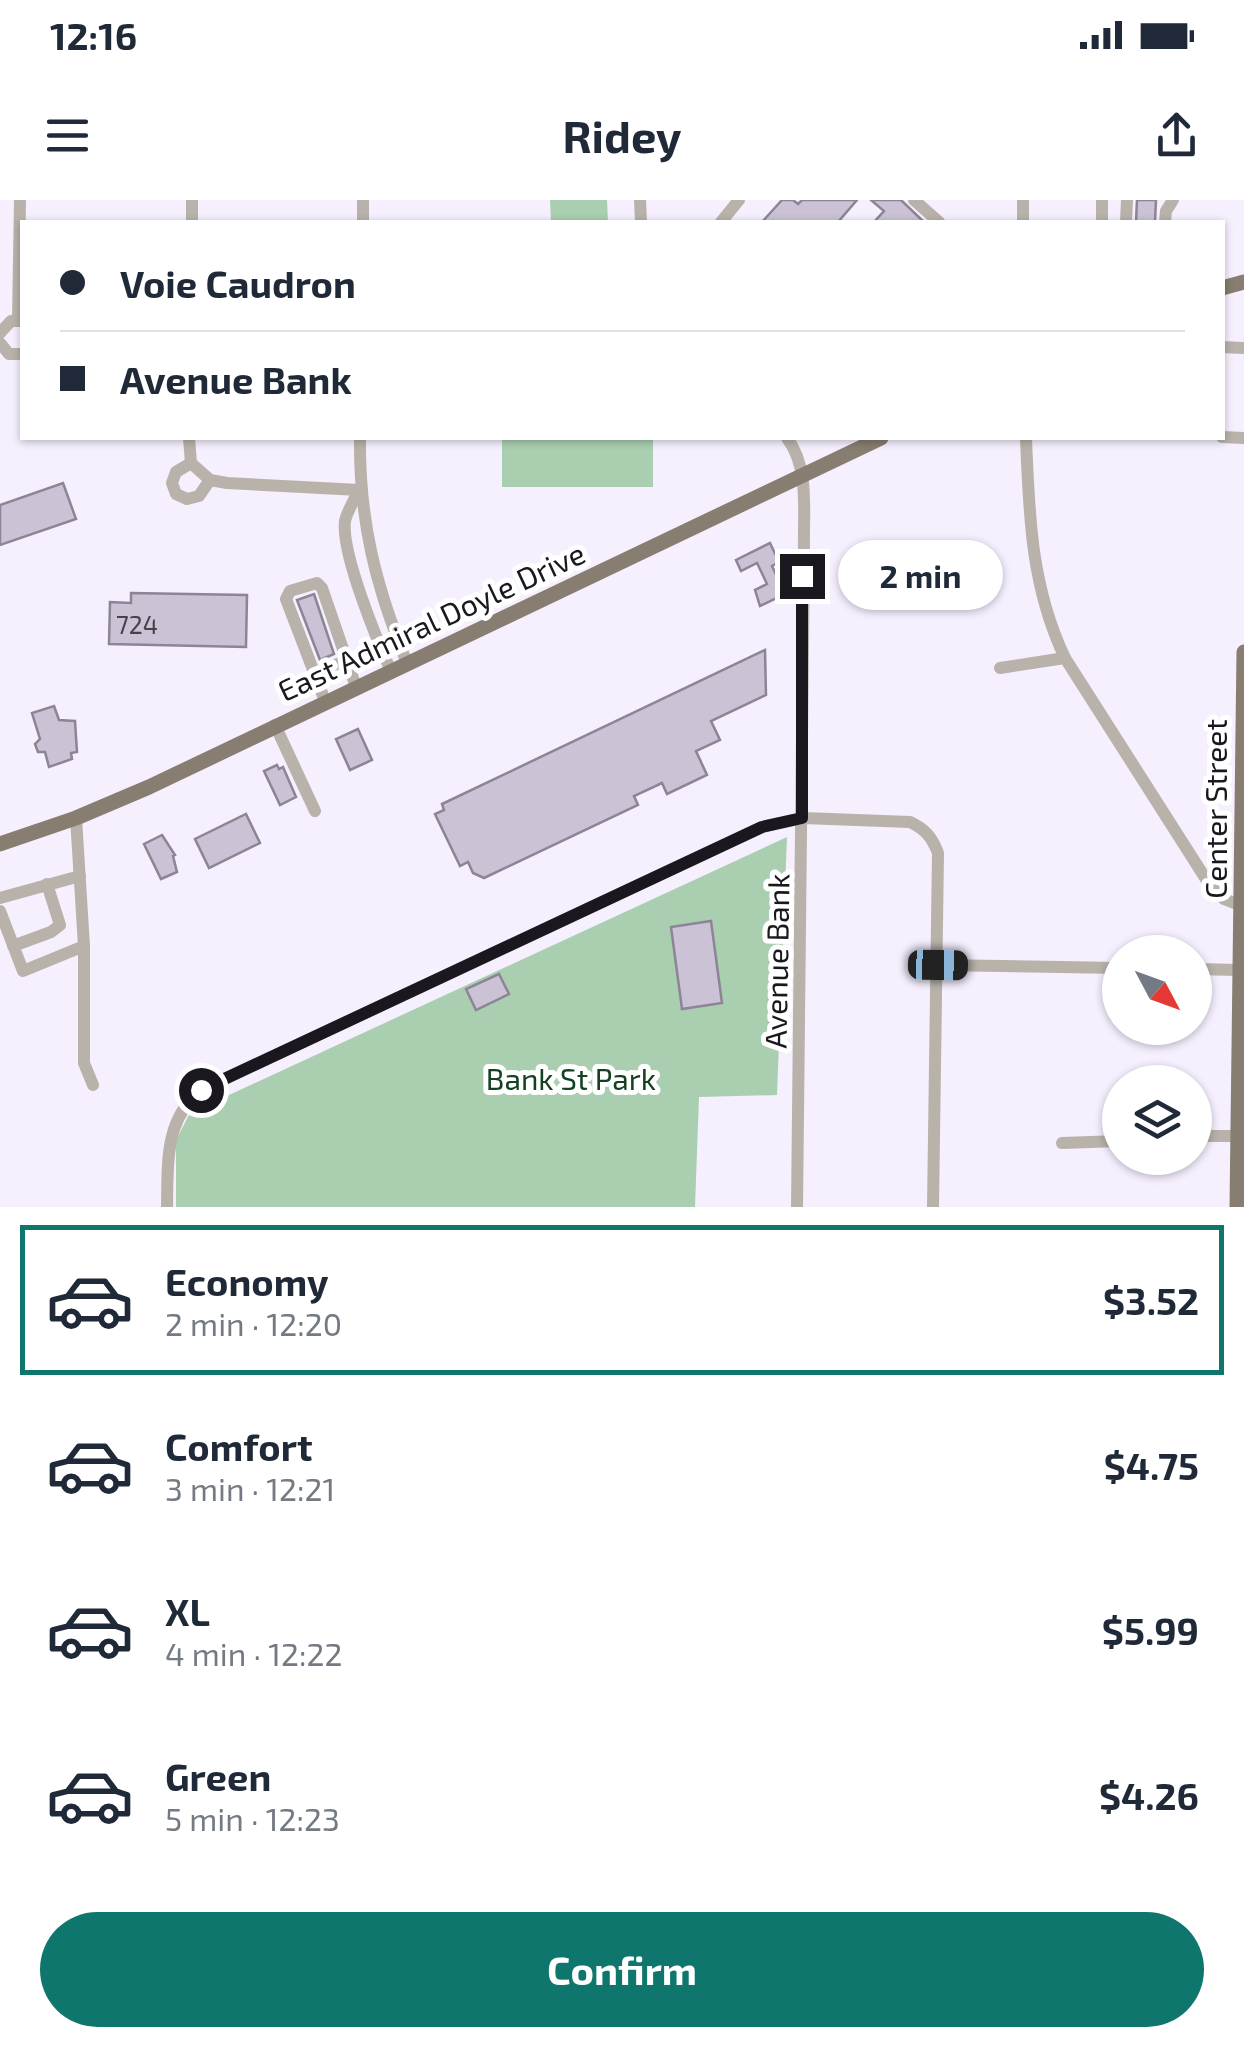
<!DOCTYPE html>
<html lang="en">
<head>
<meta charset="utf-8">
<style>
	body { margin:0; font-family:"Exo 2",sans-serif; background:#f6f6f7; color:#1f2937; height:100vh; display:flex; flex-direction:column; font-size:38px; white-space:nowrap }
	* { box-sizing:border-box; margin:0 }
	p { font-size:32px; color:#747a83 }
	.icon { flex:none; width:55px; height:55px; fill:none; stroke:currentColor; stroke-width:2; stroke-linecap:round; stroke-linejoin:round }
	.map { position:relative; height:1007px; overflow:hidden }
	.panel { display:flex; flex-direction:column; background:#fff; flex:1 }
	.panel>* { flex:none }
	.top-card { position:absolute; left:20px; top:20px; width:1205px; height:220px; border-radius:0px; box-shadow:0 2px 8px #0004; display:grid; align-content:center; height:220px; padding:0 40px; background:#fff }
	.needle { width:65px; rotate:131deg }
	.tools { position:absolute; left:1102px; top:735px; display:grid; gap:20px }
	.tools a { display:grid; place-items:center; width:110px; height:110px; border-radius:50%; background:#fff; box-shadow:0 2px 8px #0004; font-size:50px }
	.end { position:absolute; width:45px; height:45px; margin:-22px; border:12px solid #1a181e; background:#fff; box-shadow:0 0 0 5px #fff }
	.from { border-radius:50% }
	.bubble { position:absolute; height:70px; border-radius:35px; background:#fff; box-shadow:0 2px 8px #0004; font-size:32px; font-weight:700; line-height:70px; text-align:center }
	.car { position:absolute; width:30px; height:60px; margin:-30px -15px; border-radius:12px; box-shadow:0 0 8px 2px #0007; background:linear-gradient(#222 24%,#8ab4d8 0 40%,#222 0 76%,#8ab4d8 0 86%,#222 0) }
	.top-card b { display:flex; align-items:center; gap:35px; height:95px; font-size:38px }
	.top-card b+b { border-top:2px solid #e0e1e3 }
	.top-card i { width:25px; height:25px; background:#1f2937 }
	ul { padding:18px 0 0; list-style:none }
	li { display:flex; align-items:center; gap:30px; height:150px; margin:0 20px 15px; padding:0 20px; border:5px solid transparent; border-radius:0px }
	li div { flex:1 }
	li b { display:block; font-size:38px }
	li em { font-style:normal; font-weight:700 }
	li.active { border-color:#0f766e }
	li>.icon { width:90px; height:90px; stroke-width:1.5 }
	.action { display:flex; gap:20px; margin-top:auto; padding:20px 40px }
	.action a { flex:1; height:115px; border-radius:60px; background:#0f766e; color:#fff; font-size:40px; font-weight:700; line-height:115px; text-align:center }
	.status { display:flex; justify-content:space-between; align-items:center; height:70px; padding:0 50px; background:#fff; direction:ltr }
	.status svg { height:28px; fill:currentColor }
	header { display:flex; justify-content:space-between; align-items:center; height:130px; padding:0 40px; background:#fff; font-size:45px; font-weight:700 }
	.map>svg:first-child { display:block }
</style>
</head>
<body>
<div class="status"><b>12:16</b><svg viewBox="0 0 49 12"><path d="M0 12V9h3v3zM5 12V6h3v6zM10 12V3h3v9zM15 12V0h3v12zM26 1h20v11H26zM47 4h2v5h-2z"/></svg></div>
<header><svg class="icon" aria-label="menu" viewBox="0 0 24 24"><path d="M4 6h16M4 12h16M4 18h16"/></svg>Ridey<svg class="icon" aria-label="share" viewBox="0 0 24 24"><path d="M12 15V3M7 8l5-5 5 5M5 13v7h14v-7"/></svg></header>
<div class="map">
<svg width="1244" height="1007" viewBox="0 0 1244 1007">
	<rect width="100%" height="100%" fill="#f5effe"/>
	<g fill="#a9cfb0">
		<path d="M550 0H607L608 22H551Z"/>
		<rect x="502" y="238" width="151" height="49"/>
		<path d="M787 637 777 895 699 897 695 1007H176V940L190 913Z"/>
	</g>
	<g fill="#cbc3d5" stroke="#8c8596" stroke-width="2.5">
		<path d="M782 0H793L798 4 802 0H857L838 22H762Z"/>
		<path d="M871 0H901L924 22H874L884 11Z"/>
		<path d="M1137 0H1156L1155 22H1136Z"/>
		<path d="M63 283 76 319 0 345V305Z"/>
		<path d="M770 343 779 362 772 366 785 394 760 406 755 390 767 384 757 363 741 371 736 360Z"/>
		<path d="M131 393 247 395 246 447 109 444 110 402 131 403Z"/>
		<path d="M314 394 334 454 320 460 297 400Z"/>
		<path d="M765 450 766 495 711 521 720 540 696 551 707 575 667 594 662 583 634 596 638 605 484 678 473 673 468 662 460 666 435 614 444 610 442 604Z"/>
		<path d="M54 506 59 520 75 521 77 552 71 553 72 559 49 567 45 552H38L35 544 40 539 32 513Z"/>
		<path d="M358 529 372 560 350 570 336 539Z"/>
		<path d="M277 565 279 569 283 567 296 597 280 605 264 571Z"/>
		<path d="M246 614 260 643 209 668 195 639Z"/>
		<path d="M162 635 175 655 173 656 177 672 161 679 144 644Z"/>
		<path d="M711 721 722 803 682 809 671 727Z"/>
		<path d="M499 774 509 794 476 810 466 789Z"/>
	</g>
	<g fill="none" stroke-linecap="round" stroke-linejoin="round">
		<g stroke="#b8b2ab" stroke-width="12">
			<path d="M640 0 641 22"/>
			<path d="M914 0 939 22"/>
			<path d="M192 22V0"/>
			<path d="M363 22V0"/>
			<path d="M721 22 739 0"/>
			<path d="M1023 22V0"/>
			<path d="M1102 22V0"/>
			<path d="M1126 22 1127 0"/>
			<path d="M1165 22 1166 11 1173 0"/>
			<path d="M18 120 20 0"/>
			<path d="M0 133 11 121H22"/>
			<path d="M0 143 9 154H22"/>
			<path d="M1222 147 1244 148"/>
			<path d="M1222 237 1244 238"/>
			<path d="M189 238 191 263 210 280 227 283 359 290"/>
			<path d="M360 238C359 321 376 387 407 463"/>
			<path d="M787 238C810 268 803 313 804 349L797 1007"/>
			<path d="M1026 238C1029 315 1031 387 1065 458L1211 687 1224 699 1242 706"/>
			<path d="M191 263 176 272 172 283 176 294 187 299 199 296 210 280"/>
			<path d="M358 292C354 300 347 312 345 321 341 353 377 440 391 471"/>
			<path d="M1000 468 1065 458"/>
			<path d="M314 473 345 461"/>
			<path d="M325 501 286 399 290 391 317 383 322 388 356 487"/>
			<path d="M275 525 315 611"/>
			<path d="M76 618 84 746V863L93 885"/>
			<path d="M0 698 80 676"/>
			<path d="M0 711 23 771 84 746"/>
			<path d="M13 746 51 732 60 725 47 684"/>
			<path d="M938 765 1120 768"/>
			<path d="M1195 769 1239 770"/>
			<path d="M1195 936H1239"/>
			<path d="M1062 943 1120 941"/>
			<path d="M167 1007C168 963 164 920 201 890L762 627 803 618 910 622C925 629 932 637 938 653L933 1007"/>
		</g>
		<g stroke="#877d70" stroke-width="15">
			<path d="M1222 88 1244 82"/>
			<path d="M0 644 76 618 149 587 881 238"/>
			<path d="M1237 1007 1244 452"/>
		</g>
	</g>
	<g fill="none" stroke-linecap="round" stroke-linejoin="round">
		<path stroke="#1a181e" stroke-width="12" d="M201 890 762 627 802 618V376"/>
	</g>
	<g text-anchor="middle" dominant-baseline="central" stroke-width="10" stroke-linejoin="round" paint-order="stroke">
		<g font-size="25" fill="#46434c">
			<text x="137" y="424">724</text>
		</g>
		<g font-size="30" fill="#1a181e" stroke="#fff">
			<text transform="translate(431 421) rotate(-25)">East Admiral Doyle Drive</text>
			<text transform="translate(1215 609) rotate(-90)">Center Street</text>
			<text transform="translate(776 761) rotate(-89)">Avenue Bank</text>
		</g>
		<g font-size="30" fill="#134122" stroke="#fff">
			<text x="571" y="878">Bank St Park</text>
		</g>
	</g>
</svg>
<div class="tools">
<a><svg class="needle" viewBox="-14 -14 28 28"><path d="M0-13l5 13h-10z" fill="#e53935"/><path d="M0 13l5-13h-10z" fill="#747a83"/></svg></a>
<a><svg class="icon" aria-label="layers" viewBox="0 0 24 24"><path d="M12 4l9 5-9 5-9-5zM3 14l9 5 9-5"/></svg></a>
</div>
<i class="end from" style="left:201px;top:890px"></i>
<i class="end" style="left:802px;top:376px"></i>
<div class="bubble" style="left:838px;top:340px;width:165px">2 min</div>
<i class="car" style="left:938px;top:765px;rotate:91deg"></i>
<div class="top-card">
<b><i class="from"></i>Voie Caudron</b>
<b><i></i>Avenue Bank</b>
</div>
</div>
<section class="panel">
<ul>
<li class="active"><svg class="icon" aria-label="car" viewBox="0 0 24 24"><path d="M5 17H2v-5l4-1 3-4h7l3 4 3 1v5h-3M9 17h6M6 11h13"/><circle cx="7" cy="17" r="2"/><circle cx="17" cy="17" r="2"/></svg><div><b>Economy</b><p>2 min · 12:20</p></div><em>$3.52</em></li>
<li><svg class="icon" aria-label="car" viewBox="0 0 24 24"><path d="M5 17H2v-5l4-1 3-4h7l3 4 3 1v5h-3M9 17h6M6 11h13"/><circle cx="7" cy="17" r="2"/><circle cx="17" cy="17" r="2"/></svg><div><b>Comfort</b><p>3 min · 12:21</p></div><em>$4.75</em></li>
<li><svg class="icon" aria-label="car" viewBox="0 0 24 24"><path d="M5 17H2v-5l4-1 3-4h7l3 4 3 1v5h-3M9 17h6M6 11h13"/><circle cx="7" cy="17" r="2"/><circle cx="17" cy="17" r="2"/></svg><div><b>XL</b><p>4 min · 12:22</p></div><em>$5.99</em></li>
<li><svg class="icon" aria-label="car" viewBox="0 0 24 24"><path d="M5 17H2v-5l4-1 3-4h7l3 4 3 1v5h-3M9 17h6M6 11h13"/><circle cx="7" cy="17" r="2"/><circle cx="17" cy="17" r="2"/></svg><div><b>Green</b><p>5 min · 12:23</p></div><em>$4.26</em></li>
</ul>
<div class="action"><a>Confirm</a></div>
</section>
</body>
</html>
